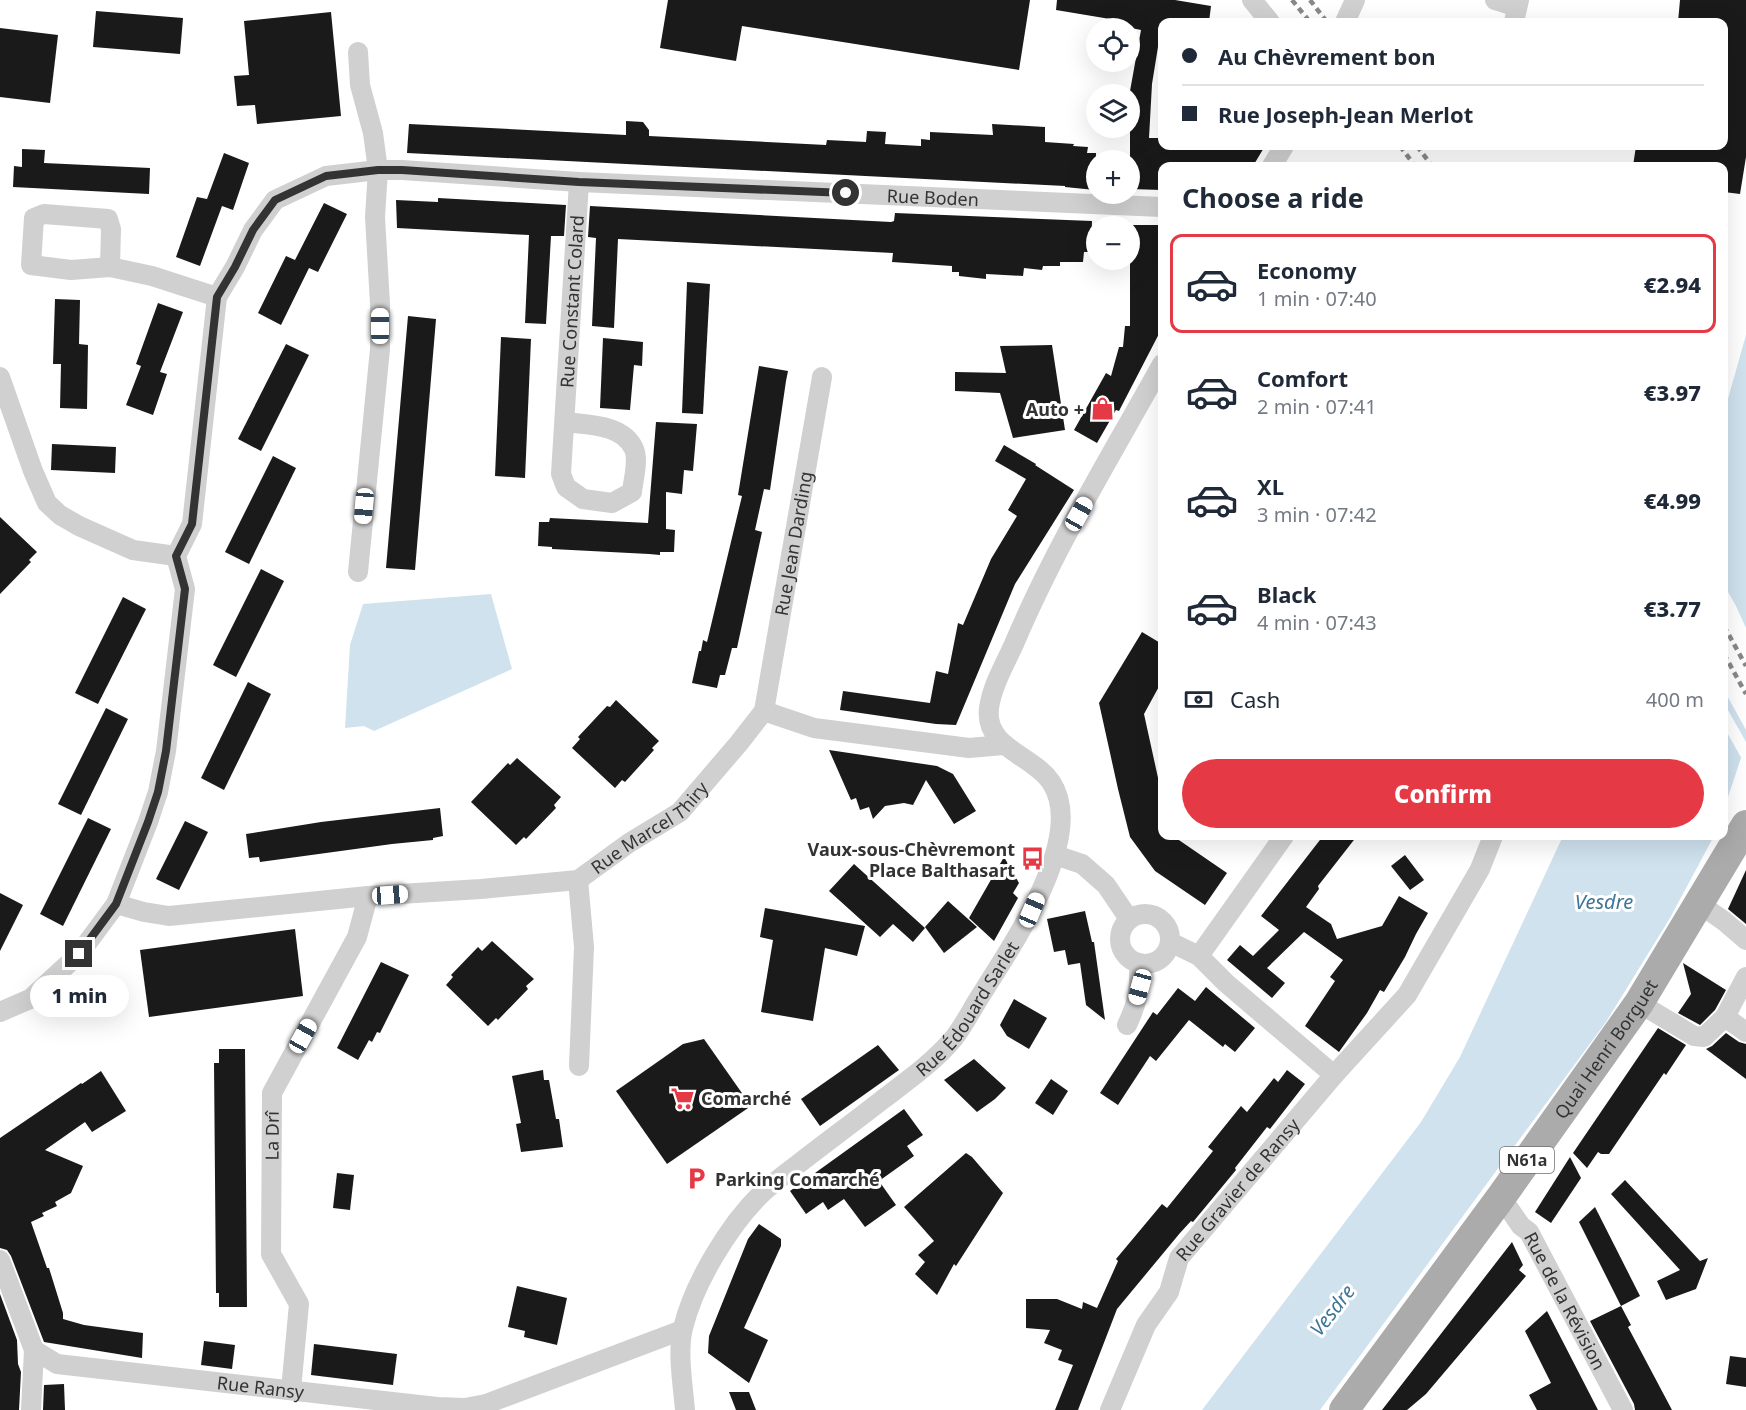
<!DOCTYPE html>
<html lang="en">
<head>
<meta charset="utf-8">
<style>
	body { margin:0; font-family:"Noto Sans",sans-serif; background:#f2f2f3; color:#1f2937; height:100vh; display:flex; flex-direction:column; font-size:22px; white-space:nowrap }
	* { box-sizing:border-box; margin:0 }
	p { font-size:20px; color:#747a83 }
	.icon { flex:none; width:33px; height:33px; fill:none; stroke:currentColor; stroke-width:2; stroke-linecap:round; stroke-linejoin:round }
	.map { position:relative; flex:1; overflow:hidden }
	.details { position:absolute; left:1158px; top:162px; width:570px; height:678px; display:flex; flex-direction:column; background:#fff; border-radius:12px; box-shadow:0 6px 24px #0002 }
	.details>* { flex:none }
	.hud { position:absolute; left:1158px; top:18px; width:570px; height:132px; border-radius:12px; box-shadow:0 6px 24px #0002; display:grid; align-content:center; height:132px; padding:0 24px; background:#fff }
	.buttons { position:absolute; left:1086px; top:18px; display:grid; gap:12px }
	.buttons a { display:grid; place-items:center; width:54px; height:54px; border-radius:50%; background:#fff; box-shadow:0 6px 24px #0002; font-size:30px }
	.end { position:absolute; width:27px; height:27px; margin:-14px; border:8px solid #333; background:#fff; box-shadow:0 0 0 3px #fff }
	.from { border-radius:50% }
	.bubble { position:absolute; height:42px; border-radius:21px; background:#fff; box-shadow:0 6px 24px #0002; font-size:20px; font-weight:800; line-height:42px; text-align:center }
	.car { position:absolute; width:18px; height:36px; margin:-18px -9px; border-radius:8px; box-shadow:0 0 4px 2px #0007; background:linear-gradient(#fff 24%,#345 0 40%,#fff 0 76%,#345 0 86%,#fff 0) }
	.hud b { display:flex; align-items:center; gap:21px; height:57px; font-size:22px }
	.hud b+b { border-top:2px solid #e0e1e3 }
	.hud i { width:15px; height:15px; background:#1f2937 }
	ul { padding:0; list-style:none }
	li { display:flex; align-items:center; gap:18px; height:99px; margin:0 12px 9px; padding:0 12px; border:3px solid transparent; border-radius:12px }
	li div { flex:1 }
	li b { display:block; font-size:22px }
	li em { font-style:normal; font-weight:800 }
	li.on { border-color:#e63946 }
	li>.icon { width:54px; height:54px; stroke-width:1.5 }
	h2 { padding:0 24px; font-size:27px; line-height:72px }
	.pay { display:flex; align-items:center; gap:15px; height:66px; padding:0 24px; font-size:22px }
	.pay p { margin-inline-start:auto }
	.primary-button { display:flex; gap:12px; margin-top:auto; padding:12px 24px }
	.primary-button a { flex:1; height:69px; border-radius:36px; background:#e63946; color:#fff; font-size:24px; font-weight:800; line-height:69px; text-align:center }
	.map>svg:first-child { display:block }
</style>
</head>
<body>
<div class="map">
<svg width="1746" height="1410" viewBox="0 0 1746 1410">
	<rect width="100%" height="100%" fill="#fff"/>
	<g fill="#cfe2ee">
		<path d="M1746 335V743L1724 809V413Z"/>
		<path d="M491 594 512 669 374 731 364 726 345 728 350 645 363 604Z"/>
		<path d="M1563 836H1714L1670 918 1606 1022 1320 1410H1202L1421 1122 1460 1057Z"/>
	</g>
	<g fill="#fff">
		<path d="M1724 585 1736 606 1746 628V730L1724 690Z"/>
		<path d="M1724 703 1746 742V752L1743 761 1724 727Z"/>
	</g>
	<g fill="#1a1a1a">
		<path d="M668 0H1030L1019 70 742 26 736 61 660 48Z"/>
		<path d="M1057 0H1175L1211 6 1209 22H1162L1152 84 1149 138H1161V146H1265L1253 166H1162V190L1130 189V91L1141 30 1121 26 1122 21 1056 10Z"/>
		<path d="M1680 0H1746V157L1740 194 1724 192V166H1633L1636 146H1724V22H1678Z"/>
		<path d="M96 11 183 18 180 54 93 47Z"/>
		<path d="M331 12 341 116 257 124 255 105 237 106 234 76 249 75 244 21Z"/>
		<path d="M0 28 58 35 50 103 0 97Z"/>
		<path d="M626 121 643 122 649 130V136L826 145 827 140 866 142 867 131 886 132 885 144 921 146V139L930 140V132L993 135 992 124 1045 127V142L1074 144 1073 146 1088 147 1087 153H1096L1095 190 1065 187V186L407 153 409 124 626 135Z"/>
		<path d="M22 149 45 150 44 163 150 168 149 194 13 187 14 166 22 167Z"/>
		<path d="M224 153 249 163 233 210 222 206 200 266 176 257 197 197 207 199Z"/>
		<path d="M438 198 566 205 564 236H551L546 324 525 323 529 235 397 228 396 200 438 202Z"/>
		<path d="M324 203 347 214 318 272 309 268 281 325 258 313 286 256 295 260Z"/>
		<path d="M590 206 891 222 894 221 895 213 1092 221 1091 252H1084L1083 262H1060V266H1043L1042 270 1024 268 1023 276 986 274V279L959 276V272H952V266L892 262 893 253 618 239 614 328 592 326 596 238 588 237Z"/>
		<path d="M1130 225H1162V328L1119 411 1116 410 1097 443 1074 430 1106 373 1111 376 1119 347H1123L1125 326H1130Z"/>
		<path d="M687 282 710 284 703 414 682 413Z"/>
		<path d="M55 299 80 300 79 344 88 345 87 409 60 408 61 364H53Z"/>
		<path d="M158 303 183 312 160 372 167 374 153 415 126 405 141 366 136 364Z"/>
		<path d="M408 316 436 319 415 570 386 568Z"/>
		<path d="M501 337 531 339 525 478 495 476Z"/>
		<path d="M603 338 643 342 642 366 634 365 630 410 600 408Z"/>
		<path d="M286 344 309 355 261 451 238 439Z"/>
		<path d="M1052 345 1065 430 1013 438 1000 393 955 391V372L1006 373 1000 346Z"/>
		<path d="M759 366 788 371 786 381 770 490 764 489 755 530 762 532 737 648H732L725 675H720L717 688 692 683 699 651H701L703 640 707 642 742 496 738 495Z"/>
		<path d="M656 422 697 424 693 471 684 470 682 494 666 492V529L675 530 674 552H660V555L649 554 552 549V547L538 546 539 522H549L550 518 648 523Z"/>
		<path d="M52 444 116 447 115 473 51 470Z"/>
		<path d="M1004 445 1036 464 1028 476 1035 465 1074 490 1015 584 956 725 936 724 840 710 843 691 930 703 936 671 948 674 958 623 963 625 991 559 1017 516 1008 510 1026 479 995 461Z"/>
		<path d="M273 456 296 468 249 564 225 552Z"/>
		<path d="M0 517 37 552 29 560 31 562 0 594Z"/>
		<path d="M261 569 284 581 236 677 213 665Z"/>
		<path d="M123 597 146 609 98 704 75 693Z"/>
		<path d="M1142 632 1162 644V681L1144 714 1162 796V836H1173L1227 873 1205 905 1155 871 1130 837 1118 789 1099 703Z"/>
		<path d="M248 682 271 694 224 790 201 778Z"/>
		<path d="M616 700 659 741 652 748 654 750 625 782 622 780 615 788 572 748 580 739 578 737 607 706 610 707Z"/>
		<path d="M106 708 128 719 81 815 58 804Z"/>
		<path d="M829 750 937 766 953 774 976 811 954 824 926 780 913 805 904 803 885 806 873 819 869 807 860 810 856 798 851 800Z"/>
		<path d="M517 758 561 797 554 805 556 808 526 839 524 837 516 845 471 802 508 763 510 765Z"/>
		<path d="M440 808 443 836 433 838V840L392 844 260 862 259 857 249 858 246 834 321 822Z"/>
		<path d="M88 818 111 829 63 926 40 914Z"/>
		<path d="M185 821 208 832 179 890 156 879Z"/>
		<path d="M1323 836H1357L1318 886 1319 889 1306 907 1331 924 1337 939 1382 926 1399 896 1428 913 1416 934 1405 957 1384 992 1380 990 1367 1013 1339 1052 1305 1026 1335 981 1330 977 1343 960 1304 932 1267 968 1285 983 1272 998 1227 960 1240 945 1253 956 1279 930 1261 916Z"/>
		<path d="M1405 855 1424 880 1410 890 1391 866Z"/>
		<path d="M1004 857 1019 883 1013 893 1018 898 994 941 969 918Z"/>
		<path d="M854 864 925 928 913 942 893 924 880 937 829 891Z"/>
		<path d="M1746 870V924L1728 909Z"/>
		<path d="M0 893 23 905 0 951Z"/>
		<path d="M948 901 977 927 944 953 925 927Z"/>
		<path d="M765 908 865 926 857 956 825 948 813 1021 761 1012 773 940 760 937Z"/>
		<path d="M1085 911 1092 942H1094L1105 1020 1086 1005 1080 963 1068 965 1065 950 1054 952 1047 919Z"/>
		<path d="M295 929 303 996 149 1017 140 950Z"/>
		<path d="M492 941 534 979 526 986 528 989 498 1020 496 1018 488 1026 446 985 453 977 451 975 478 947 482 951Z"/>
		<path d="M381 962 409 975 380 1033 377 1032 372 1042 369 1040 358 1060 337 1048Z"/>
		<path d="M1683 963 1726 990 1715 1010 1700 1025 1678 1013 1691 994Z"/>
		<path d="M1206 987 1255 1028 1235 1052 1225 1044 1223 1047 1189 1020 1156 1061 1150 1056 1118 1105 1100 1093 1153 1012 1157 1015 1178 988 1195 1001Z"/>
		<path d="M1014 999 1047 1018 1029 1049 1007 1036 1000 1025Z"/>
		<path d="M1658 1028 1686 1045 1666 1075 1664 1073 1609 1154H1601L1598 1152 1587 1168 1573 1153Z"/>
		<path d="M1726 1033 1739 1042 1746 1044V1079L1706 1049 1712 1046Z"/>
		<path d="M704 1039 751 1106 667 1164 616 1091 683 1044Z"/>
		<path d="M878 1045 899 1070 820 1126 801 1099Z"/>
		<path d="M219 1049H245L247 1307H219V1293H216L214 1063H219Z"/>
		<path d="M974 1059 1006 1088 995 1099 977 1112 944 1080Z"/>
		<path d="M543 1070 544 1080H549L556 1119H559L563 1147 521 1152 516 1124 521 1123 512 1076Z"/>
		<path d="M1287 1070 1305 1084 1270 1129 1267 1127 1235 1168 1236 1170 1193 1222 1191 1221 1180 1233 1117 1309 1078 1410H1055L1073 1365 1058 1360 1062 1350 1044 1343 1050 1330 1026 1328V1299H1057L1082 1309 1083 1302 1097 1308 1118 1261 1116 1259 1162 1204 1167 1208 1213 1151 1208 1147 1241 1106 1247 1112 1274 1078 1278 1082Z"/>
		<path d="M101 1071 126 1111 92 1132 85 1122 45 1150 83 1166 71 1193 55 1202 57 1206 42 1213 44 1216 31 1222 47 1268H49L63 1313V1319L84 1325 143 1333 142 1358 44 1342 11 1256 7 1250 0 1248V1138L81 1083 82 1084Z"/>
		<path d="M1051 1079 1068 1091 1053 1115 1035 1103Z"/>
		<path d="M904 1109 923 1135 907 1146 914 1156 879 1181 896 1205 865 1227 844 1199 828 1210 823 1202 806 1214 790 1191Z"/>
		<path d="M966 1153 972 1157 1003 1193 956 1266 954 1264 937 1295 915 1274 925 1262 918 1255 934 1241 904 1207Z"/>
		<path d="M1570 1157 1581 1178 1551 1223 1535 1212Z"/>
		<path d="M337 1173 354 1175 350 1210 333 1208Z"/>
		<path d="M1625 1180 1700 1261 1708 1258 1696 1289 1666 1300 1657 1281 1680 1270 1611 1194Z"/>
		<path d="M1595 1207 1640 1296 1621 1306 1579 1222Z"/>
		<path d="M759 1224 781 1239V1246L744 1328 768 1340 749 1383 708 1353 709 1336 748 1239Z"/>
		<path d="M1512 1242 1523 1265 1519 1270 1526 1276 1426 1394 1407 1410H1382Z"/>
		<path d="M517 1286 567 1298 557 1345 524 1337 525 1331 508 1327Z"/>
		<path d="M0 1294 17 1340 18 1364 21 1372 19 1410H0Z"/>
		<path d="M1621 1306 1631 1325 1628 1327 1672 1410H1635L1634 1404 1590 1321Z"/>
		<path d="M1547 1311 1562 1340 1598 1410H1537L1529 1395 1551 1383 1525 1331Z"/>
		<path d="M204 1341 235 1345 232 1369 201 1365Z"/>
		<path d="M314 1344 397 1354 393 1385 311 1375Z"/>
		<path d="M1730 1356 1746 1358V1387L1726 1384Z"/>
		<path d="M64 1384 65 1410H43L44 1385Z"/>
		<path d="M729 1392H749L756 1410H736Z"/>
	</g>
	<g fill="none" stroke-linecap="round" stroke-linejoin="round">
		<g stroke="#d0d0d0" stroke-width="20">
			<path d="M1252 0 1270 22"/>
			<path d="M1495 0 1517 7"/>
			<path d="M1345 22 1355 0"/>
			<path d="M1514 22 1519 0"/>
			<path d="M358 52 360 85 373 133 378 170 375 217 380 304V349L358 572"/>
			<path d="M1272 166 1284 146"/>
			<path d="M110 267 71 270 31 265 34 218 44 214 108 219 111 229 110 267 152 276 217 297"/>
			<path d="M0 377 33 471 47 503 60 515 79 526 133 550 176 556"/>
			<path id="s1" d="M565 422C588 425 623 424 634 449 639 461 633 480 632 492L612 503 583 499 566 487 561 474 579 182"/>
			<path id="s2" d="M764 711 822 377"/>
			<path d="M1055 855 1082 864 1106 885 1129 919"/>
			<path d="M578 880 584 947 579 1066"/>
			<path d="M1698 903 1724 921 1746 940"/>
			<path id="s3" d="M116 904 144 912 169 916 368 896 481 889 578 880 629 843 680 812 739 743 764 711 814 728 969 748 1003 745"/>
			<circle cx="1145" cy="939" r="25"/>
			<path d="M1170 942 1199 956 1226 983 1334 1075"/>
			<path d="M1199 956 1284 836"/>
			<path d="M1639 1003 1694 1036 1704 1037 1725 1017 1746 1032"/>
			<path id="s4" d="M0 1012 30 999 79 954 116 904 148 822 158 792 166 751 185 589 176 556 192 524 217 297 235 267 253 230 275 200 326 176 378 170H402L579 182 1162 207"/>
			<path d="M1725 1017 1746 977"/>
			<path d="M1127 1025C1138 1002 1140 988 1139 963"/>
			<path id="s5" d="M1501 1197 1521 1226 1529 1232 1623 1410"/>
			<path id="s6" d="M0 1260 34 1350 57 1364 437 1407 465 1408 486 1404 682 1330"/>
			<path id="s7" d="M291 1390 299 1304 271 1254 272 1093 357 937 368 896"/>
			<path d="M31 1410 34 1350"/>
			<path id="s8" d="M685 1410C683 1386 677 1351 683 1328 694 1283 729 1225 762 1193 773 1183 785 1174 797 1165 825 1143 854 1122 882 1100 907 1081 934 1062 954 1038 964 1025 972 1009 981 995 1010 948 1088 837 1051 782 1033 755 984 748 989 708 992 686 1005 664 1014 644 1055 547 1111 456 1162 364"/>
			<path id="s9" d="M1110 1410 1146 1325 1169 1292 1179 1258 1334 1075 1407 995 1480 869 1493 836"/>
		</g>
		<path stroke="#ababab" stroke-width="30" id="s10" d="M1344 1410 1501 1197 1639 1003 1746 825"/>
		<g stroke="#888" stroke-width="4.5" stroke-dasharray="6 4.5" stroke-linecap="butt">
			<path d="M1292 0 1310 22"/>
			<path d="M1310 0 1327 22"/>
			<path d="M1400 146 1415 166"/>
			<path d="M1417 146 1432 166"/>
			<path d="M1724 626 1746 666"/>
			<path d="M1724 654 1746 694"/>
		</g>
	</g>
	<g fill="none" stroke-linecap="round" stroke-linejoin="round">
		<path stroke="#333" stroke-width="8" d="M79 954 116 904 148 822 158 792 166 751 185 589 176 556 192 524 217 297 235 267 253 230 275 200 326 176 378 170H402L579 182 846 193"/>
	</g>
	<defs>
		<symbol id="shop-bare" viewBox="-9 -9 18 18"><path d="M-5-2.5h2.3a2.7 3.5 0 0 1 5.4 0H5L5.5 6h-11ZM-1.5-2.5h3a1.5 2.3 0 0 0-3 0Z" fill="#e63946" stroke="#fff" stroke-width="2.5" paint-order="stroke"/></symbol>
		<symbol id="bus-bare" viewBox="-9 -9 18 18"><path d="M-5-6H5V4H4V6H2V4H-2V6H-4V4H-5ZM-3.5-4V0h7V-4ZM-3.5 1.2v1.5H-2V1.2ZM2 1.2v1.5H3.5V1.2Z" fill="#e63946" stroke="#fff" stroke-width="2.5" paint-order="stroke"/></symbol>
		<symbol id="supermarket-bare" viewBox="-9 -9 18 18"><path d="M-6-5.5h2.5l.6 2H6L4.5 2H-2.5L-4.4-4H-6ZM-1.5 3.2a1.3 1.3 0 1 0 .1 0ZM3 3.2a1.3 1.3 0 1 0 .1 0Z" fill="#e63946" stroke="#fff" stroke-width="2.5" paint-order="stroke"/></symbol>
		<symbol id="parking-bare" viewBox="-9 -9 18 18"><path d="M-3.5-5.5H1a3.5 3.5 0 0 1 0 7H-1V5.5H-3.5ZM-1-3.4V-.6H.8a1.4 1.4 0 0 0 0-2.8Z" fill="#e63946" stroke="#fff" stroke-width="2.5" paint-order="stroke"/></symbol>
	</defs>
	<g fill-rule="evenodd">
		<use href="#shop-bare" x="1086" y="392" width="33" height="33"/>
		<use href="#bus-bare" x="1016" y="842" width="33" height="33"/>
		<use href="#supermarket-bare" x="666" y="1082" width="33" height="33"/>
		<use href="#parking-bare" x="680" y="1162" width="33" height="33"/>
	</g>
	<g text-anchor="middle" dominant-baseline="central" stroke-width="6" stroke-linejoin="round" paint-order="stroke">
		<rect fill="#fff" stroke="#707070" stroke-width="1.5" x="1500" y="1147" width="54" height="26" rx="4.5"/>
		<g font-size="16" font-weight="bold" fill="#333">
			<text x="1527" y="1160">N61a</text>
		</g>
		<g font-size="18" fill="#333" stroke="#fff">
			<text stroke="none"><textPath href="#s4" startOffset="1562">Rue Boden</textPath></text>
			<text stroke="none"><textPath href="#s1" startOffset="381">Rue Constant Colard</textPath></text>
			<text stroke="none"><textPath href="#s2" startOffset="170">Rue Jean Darding</textPath></text>
			<text stroke="none"><textPath href="#s3" startOffset="554">Rue Marcel Thiry</textPath></text>
			<text stroke="none"><textPath href="#s8" startOffset="519">Rue Édouard Sarlet</textPath></text>
			<text stroke="none"><textPath href="#s10" startOffset="446">Quai Henri Borguet</textPath></text>
			<text stroke="none"><textPath href="#s7" startOffset="262">La Drî</textPath></text>
			<text stroke="none"><textPath href="#s9" startOffset="258">Rue Gravier de Ransy</textPath></text>
			<text stroke="none"><textPath href="#s5" startOffset="123">Rue de la Révision</textPath></text>
			<text stroke="none"><textPath href="#s6" startOffset="328">Rue Ransy</textPath></text>
		</g>
		<g font-size="18" font-weight="bold" fill="#333" stroke="#fff" text-anchor="end">
			<text x="1084" y="409">Auto +</text>
			<text x="1015" y="849">Vaux-sous-Chèvremont<tspan x="1015" dy="21">Place Balthasart</tspan></text>
			<text x="701" y="1098" text-anchor="start">Comarché</text>
			<text x="715" y="1179" text-anchor="start">Parking Comarché</text>
		</g>
		<g font-size="20" font-style="italic" fill="#3f7597" stroke="#fff">
			<text x="1604" y="901">Vesdre</text>
			<text transform="translate(1332 1310) rotate(-52)">Vesdre</text>
		</g>
	</g>
</svg>
<div class="buttons">
<a><svg class="icon" aria-label="locate" viewBox="0 0 24 24"><circle cx="12" cy="12" r="6"/><path d="M12 2v4M12 18v4M2 12h4M18 12h4"/></svg></a>
<a><svg class="icon" aria-label="layers" viewBox="0 0 24 24"><path d="M12 4l9 5-9 5-9-5zM3 14l9 5 9-5"/></svg></a>
<a>+</a>
<a>−</a>
</div>
<i class="end from" style="left:846px;top:193px"></i>
<i class="end" style="left:79px;top:954px"></i>
<div class="bubble" style="left:30px;top:975px;width:99px">1 min</div>
<i class="car" style="left:380px;top:326px;rotate:0deg"></i>
<i class="car" style="left:364px;top:506px;rotate:185deg"></i>
<i class="car" style="left:1079px;top:514px;rotate:29deg"></i>
<i class="car" style="left:390px;top:895px;rotate:86deg"></i>
<i class="car" style="left:1032px;top:910px;rotate:23deg"></i>
<i class="car" style="left:1140px;top:987px;rotate:195deg"></i>
<i class="car" style="left:303px;top:1036px;rotate:29deg"></i>
<div class="hud">
<b><i class="from"></i>Au Chèvrement bon</b>
<b><i></i>Rue Joseph-Jean Merlot</b>
</div>
<section class="details">
<h2>Choose a ride</h2>
<ul>
<li class="on"><svg class="icon" aria-label="car" viewBox="0 0 24 24"><path d="M5 17H2v-5l4-1 3-4h7l3 4 3 1v5h-3M9 17h6M6 11h13"/><circle cx="7" cy="17" r="2"/><circle cx="17" cy="17" r="2"/></svg><div><b>Economy</b><p>1 min · 07:40</p></div><em>€2.94</em></li>
<li><svg class="icon" aria-label="car" viewBox="0 0 24 24"><path d="M5 17H2v-5l4-1 3-4h7l3 4 3 1v5h-3M9 17h6M6 11h13"/><circle cx="7" cy="17" r="2"/><circle cx="17" cy="17" r="2"/></svg><div><b>Comfort</b><p>2 min · 07:41</p></div><em>€3.97</em></li>
<li><svg class="icon" aria-label="car" viewBox="0 0 24 24"><path d="M5 17H2v-5l4-1 3-4h7l3 4 3 1v5h-3M9 17h6M6 11h13"/><circle cx="7" cy="17" r="2"/><circle cx="17" cy="17" r="2"/></svg><div><b>XL</b><p>3 min · 07:42</p></div><em>€4.99</em></li>
<li><svg class="icon" aria-label="car" viewBox="0 0 24 24"><path d="M5 17H2v-5l4-1 3-4h7l3 4 3 1v5h-3M9 17h6M6 11h13"/><circle cx="7" cy="17" r="2"/><circle cx="17" cy="17" r="2"/></svg><div><b>Black</b><p>4 min · 07:43</p></div><em>€3.77</em></li>
</ul>
<div class="pay"><svg class="icon" aria-label="cash" viewBox="0 0 24 24"><path d="M3 7h18v10H3z"/><circle cx="12" cy="12" r="2"/></svg>Cash<p>400 m</p></div>
<div class="primary-button"><a>Confirm</a></div>
</section>
</div>
</body>
</html>
